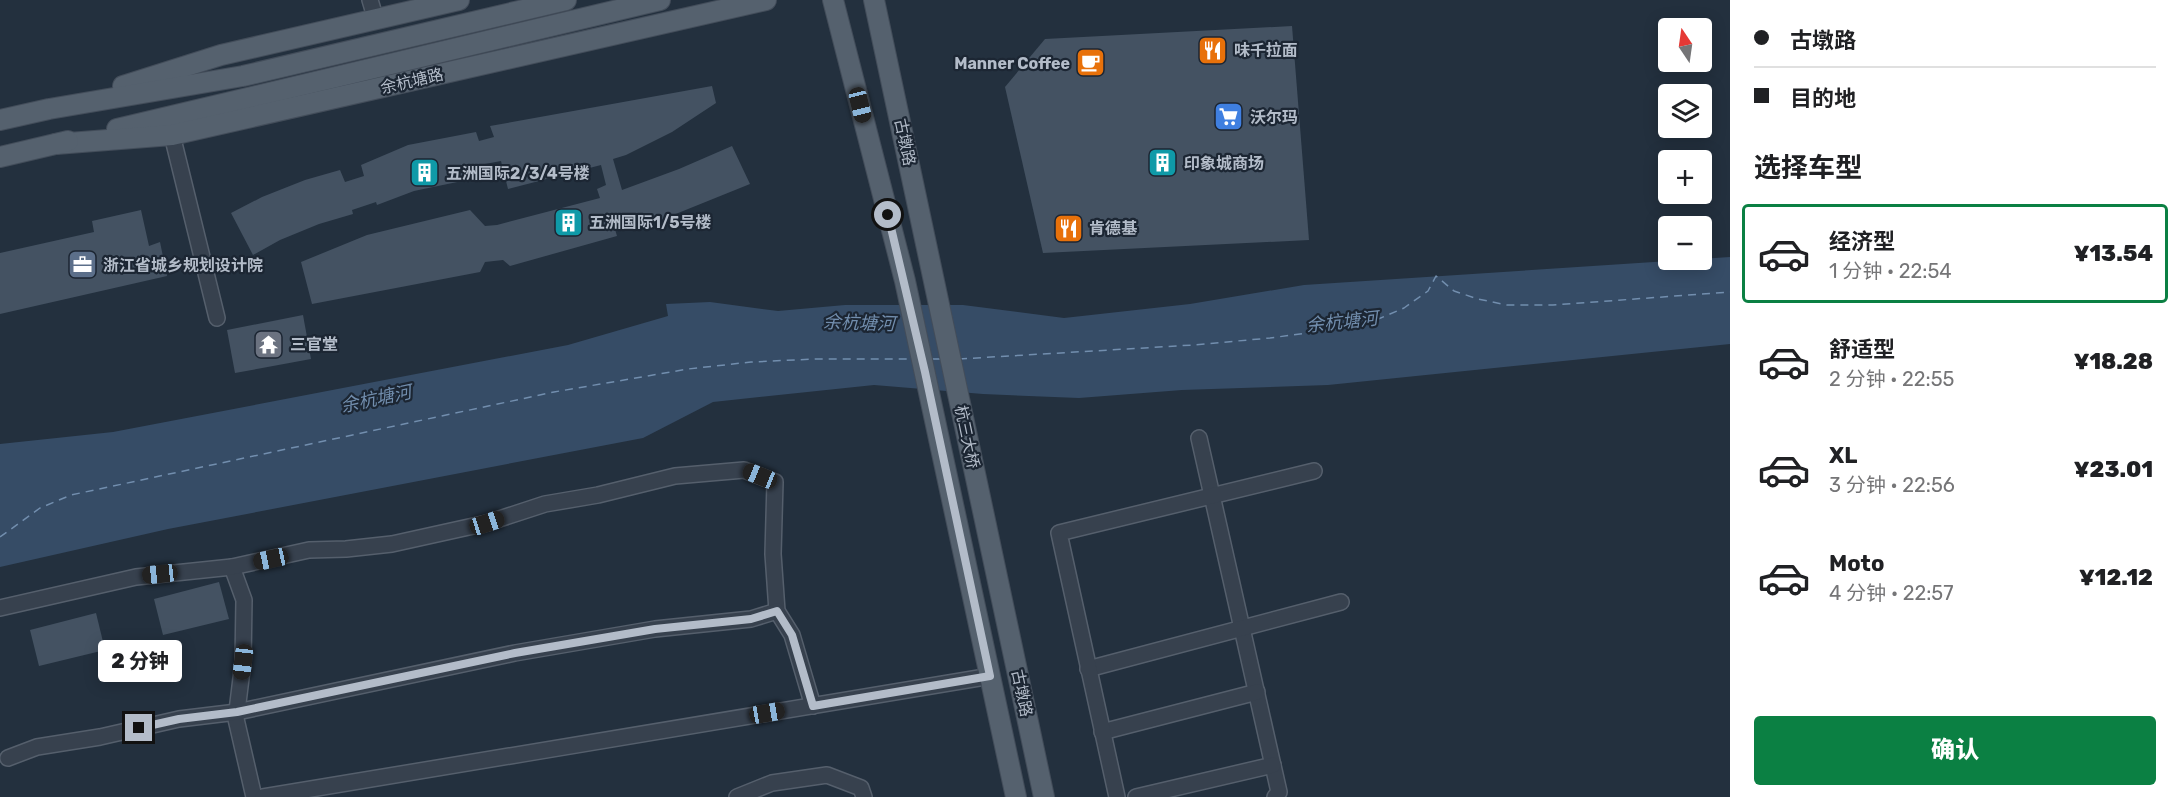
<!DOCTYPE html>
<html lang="zh">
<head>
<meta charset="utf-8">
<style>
	body { margin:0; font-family:Rubik,"Noto Sans SC",sans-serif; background:#f6f6f6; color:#202124; height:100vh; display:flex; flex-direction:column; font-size:22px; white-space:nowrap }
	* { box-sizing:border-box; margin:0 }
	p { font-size:20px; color:#757577 }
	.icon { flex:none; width:33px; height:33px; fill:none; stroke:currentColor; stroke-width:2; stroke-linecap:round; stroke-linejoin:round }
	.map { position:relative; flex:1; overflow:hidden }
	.panel { display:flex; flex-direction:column; background:#fff; width:450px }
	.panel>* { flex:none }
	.guide { display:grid; align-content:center; height:132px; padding:0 24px; background:#fff }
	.needle { width:39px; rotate:347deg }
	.controls { position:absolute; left:1658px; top:18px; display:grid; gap:12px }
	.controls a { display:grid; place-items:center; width:54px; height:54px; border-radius:6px; background:#fff; box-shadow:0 3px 15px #0003; font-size:30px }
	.end { position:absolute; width:27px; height:27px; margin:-14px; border:8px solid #b3bcc9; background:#111; box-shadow:0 0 0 3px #111 }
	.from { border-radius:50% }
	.bubble { position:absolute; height:42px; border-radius:6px; background:#fff; box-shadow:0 3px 15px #0003; font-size:20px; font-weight:800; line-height:42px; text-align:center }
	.car { position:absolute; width:18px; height:36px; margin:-18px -9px; border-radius:8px; box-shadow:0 0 4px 2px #0007; background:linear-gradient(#222 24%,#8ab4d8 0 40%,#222 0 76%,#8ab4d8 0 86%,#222 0) }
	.guide b { display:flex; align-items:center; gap:21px; height:57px; font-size:22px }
	.guide b+b { border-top:2px solid #e0e0e0 }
	.guide i { width:15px; height:15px; background:#202124 }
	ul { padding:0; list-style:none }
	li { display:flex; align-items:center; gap:18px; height:99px; margin:0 12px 9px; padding:0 12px; border:3px solid transparent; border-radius:6px }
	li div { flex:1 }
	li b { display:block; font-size:22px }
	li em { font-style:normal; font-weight:800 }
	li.on { border-color:#0b8043 }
	li>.icon { width:54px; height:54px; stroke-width:1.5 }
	h2 { padding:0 24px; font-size:27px; line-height:72px }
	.action { display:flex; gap:12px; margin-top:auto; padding:12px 24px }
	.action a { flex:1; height:69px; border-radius:6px; background:#0b8043; color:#fff; font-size:24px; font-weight:800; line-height:69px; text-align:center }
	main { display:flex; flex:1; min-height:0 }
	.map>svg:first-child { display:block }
</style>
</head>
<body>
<main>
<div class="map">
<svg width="1730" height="797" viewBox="0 0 1730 797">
	<rect width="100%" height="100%" fill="#23303e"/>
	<path fill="#364c66" d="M1730 257V344L1328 385 1182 390 1079 398 983 394 874 385 713 402 643 438 168 529 0 567V444L113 432 568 345 668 316 666 304 710 302 778 311 845 305H963L1064 318 1190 304 1304 285Z"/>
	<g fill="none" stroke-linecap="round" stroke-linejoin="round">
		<g stroke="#728eae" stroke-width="1.5" stroke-dasharray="8 6" stroke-linecap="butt">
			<path d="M932 359H942"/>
			<path d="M959 359 1193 345 1270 338 1344 328 1376 320 1404 308 1428 291 1436 276 1454 291 1478 299 1507 305H1553L1730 292"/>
			<path d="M0 537 40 508 71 495 554 392 688 369 751 362 815 359H912"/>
		</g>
	</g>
	<g fill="#445262">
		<path d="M1292 26 1309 240 1043 253 1005 87 1045 39Z"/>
		<path d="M712 86 716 103 672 132 626 155 613 159 622 190 679 169 732 146 750 184 641 228 636 218 614 226 617 236 510 266 503 260 485 262 480 272 312 304 301 262 367 235 470 210 485 226 497 225 600 198 597 189 606 185 601 165 508 189 501 161 485 164 486 176 414 191 377 205 376 202 352 210 353 214 319 224 280 240 253 255 231 213 262 197 305 180 340 170 345 182 364 176 361 165 408 145 476 132 479 141 494 137 490 126Z"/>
		<path d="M141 210 149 246 160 242 167 276 0 314V253L94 232 92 221Z"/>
		<path d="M303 315 311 359 235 373 227 330Z"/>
		<path d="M219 582 229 619 163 635 154 599Z"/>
		<path d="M96 613 105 650 39 666 30 630Z"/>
	</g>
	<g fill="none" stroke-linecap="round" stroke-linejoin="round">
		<defs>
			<g id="minor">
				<path d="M370 0 376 20"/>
				<path d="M172 135 217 318"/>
				<path d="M1199 438 1279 792 1275 797"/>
				<path d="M232 567 244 600 243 662 236 719 254 797"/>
				<path d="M0 608 136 577 232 567 309 550 346 549 392 544 487 523 545 504 598 495 675 476 744 470 775 482 773 554 777 611 792 635 813 706"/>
				<path d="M1088 669 1341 602"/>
				<path d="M1102 732 1257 692"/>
				<path d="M8 758 37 747 100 737 179 719 237 712 515 653 655 629 751 619 777 611"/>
				<path d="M263 797 991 676"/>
				<path d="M737 797 772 783 827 775 861 788 864 797"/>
				<path d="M1117 797 1059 533 1314 471"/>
				<path d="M1136 797 1273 765"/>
			</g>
			<g id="major">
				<path d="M833 0 905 281 1016 797"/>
				<path d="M874 0 1044 797"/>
				<path d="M123 86 221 55 459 0"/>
				<path d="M0 120 49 109 243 76 566 0"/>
				<path d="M117 129 660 0"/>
				<path d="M56 144 172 135 766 0"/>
				<path d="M0 157 68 141"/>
			</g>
		</defs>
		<use href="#minor" stroke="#555f6c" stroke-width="18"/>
		<use href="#major" stroke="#434d5a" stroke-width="22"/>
		<use href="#minor" stroke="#37414e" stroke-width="15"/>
		<use href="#major" stroke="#55616e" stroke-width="20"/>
	</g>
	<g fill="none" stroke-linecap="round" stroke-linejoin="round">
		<path stroke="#b3bcc9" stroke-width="8" d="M139 728 179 719 237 712 515 653 655 629 751 619 777 611 792 635 813 706 990 676 925 372 888 215"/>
	</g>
	<defs>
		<symbol id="restaurant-square" viewBox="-11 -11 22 22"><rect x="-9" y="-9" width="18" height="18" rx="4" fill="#e8710a" stroke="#1c2633"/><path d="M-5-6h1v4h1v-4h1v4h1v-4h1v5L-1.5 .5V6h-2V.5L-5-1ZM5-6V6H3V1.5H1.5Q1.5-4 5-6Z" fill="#fff"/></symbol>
		<symbol id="cafe-square" viewBox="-11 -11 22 22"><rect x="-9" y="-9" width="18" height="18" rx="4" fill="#e8710a" stroke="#1c2633"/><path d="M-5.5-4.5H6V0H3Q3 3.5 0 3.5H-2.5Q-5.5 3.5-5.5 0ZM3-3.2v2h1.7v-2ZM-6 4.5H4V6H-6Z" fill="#fff"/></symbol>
		<symbol id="supermarket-square" viewBox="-11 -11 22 22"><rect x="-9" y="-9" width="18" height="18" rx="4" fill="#3f7fe0" stroke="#1c2633"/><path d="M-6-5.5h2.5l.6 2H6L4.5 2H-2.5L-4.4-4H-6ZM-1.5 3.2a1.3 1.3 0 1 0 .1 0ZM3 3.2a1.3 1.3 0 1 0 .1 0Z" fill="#fff"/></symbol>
		<symbol id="building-square" viewBox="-11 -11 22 22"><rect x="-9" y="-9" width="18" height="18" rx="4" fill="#0f9aa8" stroke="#1c2633"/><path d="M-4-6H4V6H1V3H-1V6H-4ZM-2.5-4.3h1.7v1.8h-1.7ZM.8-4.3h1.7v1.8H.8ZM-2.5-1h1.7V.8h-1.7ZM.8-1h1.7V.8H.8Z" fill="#fff"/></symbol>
		<symbol id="office-square" viewBox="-11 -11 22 22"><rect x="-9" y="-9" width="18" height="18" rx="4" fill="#5c6f8a" stroke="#1c2633"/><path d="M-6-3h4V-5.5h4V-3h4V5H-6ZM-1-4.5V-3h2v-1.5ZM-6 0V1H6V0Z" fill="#fff"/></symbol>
		<symbol id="temple-square" viewBox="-11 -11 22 22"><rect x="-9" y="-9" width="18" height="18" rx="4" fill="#6b7280" stroke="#1c2633"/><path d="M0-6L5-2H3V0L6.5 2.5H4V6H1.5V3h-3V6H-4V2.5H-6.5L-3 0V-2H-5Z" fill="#fff"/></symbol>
	</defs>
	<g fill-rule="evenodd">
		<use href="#restaurant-square" x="1196" y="34" width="33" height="33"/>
		<use href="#cafe-square" x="1074" y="46" width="33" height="33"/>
		<use href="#supermarket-square" x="1212" y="100" width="33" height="33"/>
		<use href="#building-square" x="1146" y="146" width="33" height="33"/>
		<use href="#building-square" x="408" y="156" width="33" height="33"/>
		<use href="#building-square" x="552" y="206" width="33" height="33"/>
		<use href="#restaurant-square" x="1052" y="212" width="33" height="33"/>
		<use href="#office-square" x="66" y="248" width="33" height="33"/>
		<use href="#temple-square" x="252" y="328" width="33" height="33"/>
	</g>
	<g text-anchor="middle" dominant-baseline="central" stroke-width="4.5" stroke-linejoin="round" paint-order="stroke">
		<g font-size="16" font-weight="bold" fill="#b3bcc9" stroke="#1c2633" text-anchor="start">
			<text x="1234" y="50">味千拉面</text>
			<text x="1070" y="63" text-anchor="end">Manner Coffee</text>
			<text x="1250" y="117">沃尔玛</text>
			<text x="1184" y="163">印象城商场</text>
			<text x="446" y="173">五洲国际2/3/4号楼</text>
			<text x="589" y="222">五洲国际1/5号楼</text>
			<text x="1089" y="228">肯德基</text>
			<text x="103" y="265">浙江省城乡规划设计院</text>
			<text x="290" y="344">三官堂</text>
		</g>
		<g font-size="16" fill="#b3bcc9" stroke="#1c2633">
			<text transform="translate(412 81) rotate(-13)">余杭塘路</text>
			<text transform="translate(905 142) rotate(78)">古墩路</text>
			<text transform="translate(967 437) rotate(78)">杭三大桥</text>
			<text transform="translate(1022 693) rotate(78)">古墩路</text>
		</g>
		<g font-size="18" font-style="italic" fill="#728eae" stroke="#1c2633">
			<text transform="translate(1342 322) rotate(-6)">余杭塘河</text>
			<text transform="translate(859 323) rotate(2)">余杭塘河</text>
			<text transform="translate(376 399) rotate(-12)">余杭塘河</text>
		</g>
	</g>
</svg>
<div class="controls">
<a><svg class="needle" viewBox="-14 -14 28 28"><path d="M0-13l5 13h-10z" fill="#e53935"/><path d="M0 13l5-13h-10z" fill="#757577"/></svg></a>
<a><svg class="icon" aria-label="layers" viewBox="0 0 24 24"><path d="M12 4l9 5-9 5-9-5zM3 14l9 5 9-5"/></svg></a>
<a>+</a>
<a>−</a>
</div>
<i class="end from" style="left:888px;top:215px"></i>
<i class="end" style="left:139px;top:728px"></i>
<div class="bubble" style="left:98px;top:640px;width:84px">2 分钟</div>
<i class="car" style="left:860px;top:105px;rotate:166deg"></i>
<i class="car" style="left:760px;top:476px;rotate:292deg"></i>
<i class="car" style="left:487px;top:523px;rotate:72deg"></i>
<i class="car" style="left:271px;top:559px;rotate:258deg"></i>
<i class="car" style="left:160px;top:574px;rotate:264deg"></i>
<i class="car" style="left:243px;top:662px;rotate:187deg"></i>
<i class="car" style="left:767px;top:713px;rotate:80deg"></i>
</div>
<section class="panel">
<div class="guide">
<b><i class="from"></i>古墩路</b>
<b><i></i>目的地</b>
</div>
<h2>选择车型</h2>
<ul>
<li class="on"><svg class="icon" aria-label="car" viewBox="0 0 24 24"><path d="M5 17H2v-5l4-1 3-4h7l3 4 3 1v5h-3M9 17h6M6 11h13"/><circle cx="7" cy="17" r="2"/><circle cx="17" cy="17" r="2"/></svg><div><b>经济型</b><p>1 分钟 · 22:54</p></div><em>¥13.54</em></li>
<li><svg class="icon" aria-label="car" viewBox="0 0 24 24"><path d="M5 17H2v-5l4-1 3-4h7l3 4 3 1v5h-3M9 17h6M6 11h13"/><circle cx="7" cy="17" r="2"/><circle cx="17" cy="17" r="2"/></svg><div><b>舒适型</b><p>2 分钟 · 22:55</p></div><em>¥18.28</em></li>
<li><svg class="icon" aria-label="car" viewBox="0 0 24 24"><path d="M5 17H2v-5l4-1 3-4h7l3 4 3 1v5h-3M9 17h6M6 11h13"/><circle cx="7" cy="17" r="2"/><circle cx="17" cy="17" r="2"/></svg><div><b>XL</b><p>3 分钟 · 22:56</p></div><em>¥23.01</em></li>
<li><svg class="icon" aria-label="car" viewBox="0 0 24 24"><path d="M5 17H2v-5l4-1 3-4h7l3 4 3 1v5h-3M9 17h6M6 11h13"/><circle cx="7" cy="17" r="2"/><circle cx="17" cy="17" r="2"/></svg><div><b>Moto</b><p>4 分钟 · 22:57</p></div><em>¥12.12</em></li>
</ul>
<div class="action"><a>确认</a></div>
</section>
</main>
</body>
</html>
